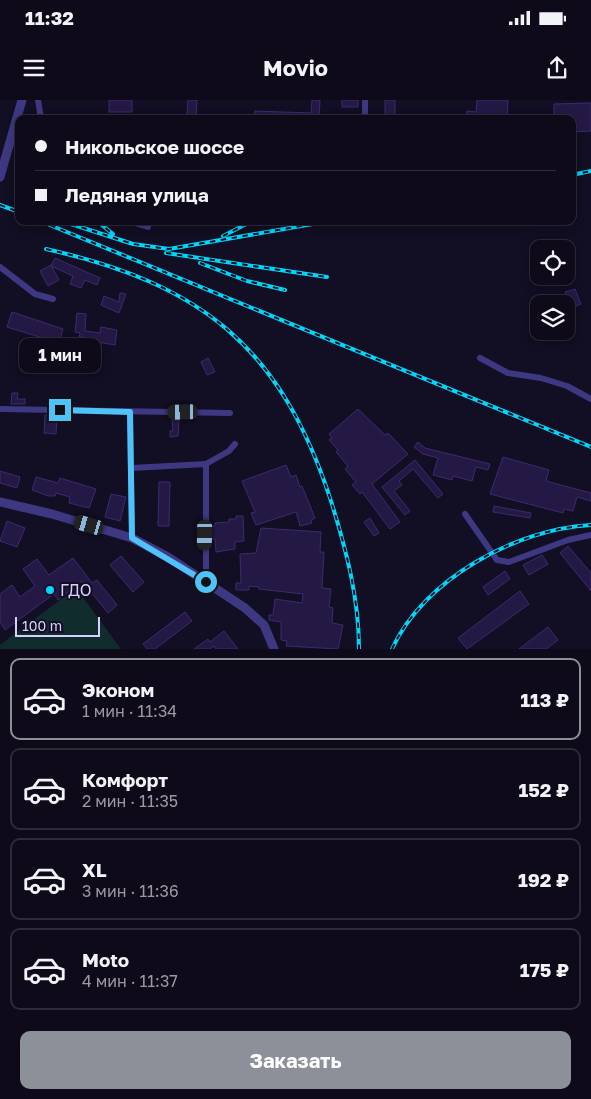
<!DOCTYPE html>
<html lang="ru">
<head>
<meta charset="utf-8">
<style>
	body { margin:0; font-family:"Golos Text",sans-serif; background:#171323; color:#f1f3f6; height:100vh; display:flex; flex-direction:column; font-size:19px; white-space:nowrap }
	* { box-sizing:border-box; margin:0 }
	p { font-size:16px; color:#9b9aa2 }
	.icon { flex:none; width:28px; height:28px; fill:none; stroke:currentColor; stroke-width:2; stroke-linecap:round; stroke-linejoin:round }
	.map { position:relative; height:549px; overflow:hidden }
	.panel { display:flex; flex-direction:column; background:#0e0a1a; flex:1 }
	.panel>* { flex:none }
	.banner { position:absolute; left:15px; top:15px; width:561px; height:110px; border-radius:10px; box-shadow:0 2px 12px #0003,0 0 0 1px #2e2b39; display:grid; align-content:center; height:110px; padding:0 20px; background:#0e0a1a }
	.tools { position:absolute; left:530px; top:140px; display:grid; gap:10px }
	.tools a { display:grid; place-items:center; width:45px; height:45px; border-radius:10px; background:#0e0a1a; box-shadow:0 2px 12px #0003,0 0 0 1px #2e2b39; font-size:25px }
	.scale { position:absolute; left:15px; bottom:12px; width:85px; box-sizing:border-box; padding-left:5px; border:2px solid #d7cfff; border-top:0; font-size:14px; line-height:18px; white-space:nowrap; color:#d7cfff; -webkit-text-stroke:4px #120e23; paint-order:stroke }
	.end { position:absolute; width:22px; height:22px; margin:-11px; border:6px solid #4fc3f7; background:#111; box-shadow:0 0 0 2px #111 }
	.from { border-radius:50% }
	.bubble { position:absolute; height:35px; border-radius:10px; background:#0e0a1a; box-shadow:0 2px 12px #0003,0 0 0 1px #2e2b39; font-size:16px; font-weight:700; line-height:35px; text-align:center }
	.car { position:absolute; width:15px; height:30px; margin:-15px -8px; border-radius:6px; box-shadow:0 0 4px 1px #0007; background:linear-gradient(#222 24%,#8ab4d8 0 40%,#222 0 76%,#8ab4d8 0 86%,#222 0) }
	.banner b { display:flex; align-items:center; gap:18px; height:48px; font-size:19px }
	.banner b+b { border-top:1px solid #2e2b39 }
	.banner i { width:12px; height:12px; background:#f1f3f6 }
	ul { padding:9px 0 0; list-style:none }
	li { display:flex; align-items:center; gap:15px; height:82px; margin:0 10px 8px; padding:0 10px; border:2px solid #2e2b39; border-radius:10px }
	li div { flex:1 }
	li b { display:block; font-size:19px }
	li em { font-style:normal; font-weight:700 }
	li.current { border-color:#8c9099 }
	li>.icon { width:45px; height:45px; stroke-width:1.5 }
	.button { display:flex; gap:10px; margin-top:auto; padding:10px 20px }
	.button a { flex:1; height:58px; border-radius:10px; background:#8c9099; color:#fff; font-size:20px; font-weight:700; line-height:58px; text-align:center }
	.status { display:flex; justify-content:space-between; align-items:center; height:35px; padding:0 25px; background:#0e0a1a; direction:ltr }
	.status svg { height:14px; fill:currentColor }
	header { display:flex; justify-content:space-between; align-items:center; height:65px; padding:0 20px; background:#0e0a1a; font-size:22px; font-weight:700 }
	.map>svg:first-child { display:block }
</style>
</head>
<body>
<div class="status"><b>11:32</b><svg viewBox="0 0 49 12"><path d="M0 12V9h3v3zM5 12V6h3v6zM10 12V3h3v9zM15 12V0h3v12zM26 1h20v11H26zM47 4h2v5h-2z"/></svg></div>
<header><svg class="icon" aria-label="menu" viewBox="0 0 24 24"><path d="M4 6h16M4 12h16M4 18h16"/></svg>Movio<svg class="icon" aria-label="share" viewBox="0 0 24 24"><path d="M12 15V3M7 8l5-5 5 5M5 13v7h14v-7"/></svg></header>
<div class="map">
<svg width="591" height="549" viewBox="0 0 591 549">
	<rect width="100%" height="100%" fill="#120e23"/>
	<path fill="#112c2d" d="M76 488 121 549H0V545Z"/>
	<g fill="#241944" stroke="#3c2b70">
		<rect x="109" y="0" width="23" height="12"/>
		<path d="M188 0H197L196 16 187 15Z"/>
		<path d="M312 0H320L319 19H254L255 11 311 13Z"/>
		<rect x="342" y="0" width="16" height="7"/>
		<rect x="385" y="0" width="10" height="15"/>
		<path d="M477 0H508L507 19H466L467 11 476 12Z"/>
		<path d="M591 3V31L572 32V19H554V4Z"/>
		<path d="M55 158 100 178 97 185 85 180 81 188 70 184 73 176 51 166Z"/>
		<path d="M51 165 59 180 48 186 40 171Z"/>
		<path d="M575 189 581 204 571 208 565 192Z"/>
		<path d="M120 193 126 194 119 213 101 205 104 196 119 202Z"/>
		<path d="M12 212 63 229 59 243 7 227Z"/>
		<path d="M77 213 86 214 85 231 100 233 101 227 117 230 115 245 84 240V237H79L80 233 75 232Z"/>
		<path d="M208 258 215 272 207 275 201 262Z"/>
		<path d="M12 293H18L17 299H25V304H11Z"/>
		<path d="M358 309 385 335 388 333 408 354 372 384 400 422 390 429 362 392 360 394 352 385 356 382 345 369 348 366 336 352 338 350 329 340 332 338 329 334Z"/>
		<path d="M45 315 57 316 56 334 44 333Z"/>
		<path d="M172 320H179L178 336 170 337V331H173Z"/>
		<path d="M418 342 425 348 490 364 488 370 476 367 472 381 453 376 452 380 433 375 438 358 423 354 414 347Z"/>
		<path d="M503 357 549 370 546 381 591 393V401L577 397 573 411 564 409 563 413 490 394Z"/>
		<path d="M415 360 443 394 438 398 413 369 399 381 402 385 394 391 410 411 405 415 382 387Z"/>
		<path d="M286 365 291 377 296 375 300 387 302 386 315 418 311 420 312 423 300 426 296 412 256 425 251 413 255 412 242 381Z"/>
		<path d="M0 371 20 377 17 388 0 383Z"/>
		<path d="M36 377 58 383 60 378 96 389 89 408 69 403 70 397 56 393 55 396H48L32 390Z"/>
		<path d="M159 382H170L169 426H158Z"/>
		<path d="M111 394 126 397 120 421 105 417Z"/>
		<path d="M494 406 531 413 530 418 493 412Z"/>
		<path d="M236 416H243L244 441 235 442V449L216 452 215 439H211V426H215V423L229 422V419H236Z"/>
		<path d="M370 418 379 433 374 436 364 422Z"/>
		<path d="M7 421 25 428 17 447 0 441Z"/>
		<path d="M261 428 321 432 320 452H324L322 488 331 489 329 507 333 508 332 523 343 525 338 549 286 546 287 541 281 540V522L269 520V515H273L275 499 302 503 303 494 259 489V487L249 486V490H236V483H241L240 454 256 453Z"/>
		<path d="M568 446 591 473V491L560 453Z"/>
		<path d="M542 455 548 464 529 475 523 465Z"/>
		<path d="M121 456 144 482 133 492 110 465Z"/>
		<path d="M73 458 92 483 97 480 117 505 108 513 82 481 58 500 54 494 5 530 0 522V494L12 485 20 497 35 486 23 469 37 459 49 475Z"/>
		<path d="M505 471 510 479 488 495 483 487Z"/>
		<path d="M520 491 529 504 467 549 458 538Z"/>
		<path d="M185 512 192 521 155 549H147L143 544Z"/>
		<path d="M548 527 558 540 546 549H519Z"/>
		<path d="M224 531 238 549H216L214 546 210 549H194L208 539 210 542Z"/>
	</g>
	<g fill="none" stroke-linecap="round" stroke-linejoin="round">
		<g stroke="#3e3882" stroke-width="6">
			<path d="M38 0 41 19"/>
			<path d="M365 19V0"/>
			<path d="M128 121 148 127"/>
			<path d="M0 167 35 194 53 199"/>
			<path d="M480 258 508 273 541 278 567 286 591 299"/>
			<path d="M0 309 230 313"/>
			<path d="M130 312 132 438"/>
			<path d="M206 364 229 351 235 344"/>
			<path d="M131 368 206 364V482"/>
			<path d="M465 414 497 460 509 462 568 440 591 435"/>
		</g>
		<g stroke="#3e3882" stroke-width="9">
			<path d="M0 77 22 0"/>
			<path d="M0 402 52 414 132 438 168 457 245 508 264 525 274 549"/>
		</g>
		<defs>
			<g id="rail">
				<path d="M572 75 591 71"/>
				<path d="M0 105 19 112"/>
				<path d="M40 121 591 347"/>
				<path d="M97 121 113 134"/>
				<path d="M71 124 133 144 169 149 330 121"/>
				<path d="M223 136 252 121"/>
				<path d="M46 149C202 184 281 247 331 401 346 449 359 498 359 549"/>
				<path d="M166 153 327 177"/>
				<path d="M200 163 247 181 285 190"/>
				<path d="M392 549C424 479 516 429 591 425"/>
			</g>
		</defs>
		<use href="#rail" stroke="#00d7fa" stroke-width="4"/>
		<use href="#rail" stroke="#120e23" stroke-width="2" stroke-dasharray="5.5" stroke-linecap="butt"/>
	</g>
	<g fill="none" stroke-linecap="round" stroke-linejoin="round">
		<path stroke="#4fc3f7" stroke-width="6" d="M60 310 130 312 132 438 206 482"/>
	</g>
	<circle fill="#00d7fa" stroke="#120e23" stroke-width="2" cx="50" cy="490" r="5"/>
	<g text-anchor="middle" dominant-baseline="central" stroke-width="4" stroke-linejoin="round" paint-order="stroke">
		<g font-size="16" fill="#d7cfff" stroke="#120e23" text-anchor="start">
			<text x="60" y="490">ГДО</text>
		</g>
	</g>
</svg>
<div class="tools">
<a><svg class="icon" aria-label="locate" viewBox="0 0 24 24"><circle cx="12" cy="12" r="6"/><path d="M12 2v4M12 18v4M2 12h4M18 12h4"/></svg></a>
<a><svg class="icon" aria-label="layers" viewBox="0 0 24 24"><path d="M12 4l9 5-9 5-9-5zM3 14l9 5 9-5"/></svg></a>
</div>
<div class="scale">100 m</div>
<i class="end from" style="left:206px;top:482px"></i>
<i class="end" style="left:60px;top:310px"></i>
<div class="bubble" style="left:19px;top:238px;width:82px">1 мин</div>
<i class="car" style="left:183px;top:312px;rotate:269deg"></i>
<i class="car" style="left:89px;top:425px;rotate:286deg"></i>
<i class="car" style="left:205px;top:435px;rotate:181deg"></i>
<div class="banner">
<b><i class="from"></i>Никольское шоссе</b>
<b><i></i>Ледяная улица</b>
</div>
</div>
<section class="panel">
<ul>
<li class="current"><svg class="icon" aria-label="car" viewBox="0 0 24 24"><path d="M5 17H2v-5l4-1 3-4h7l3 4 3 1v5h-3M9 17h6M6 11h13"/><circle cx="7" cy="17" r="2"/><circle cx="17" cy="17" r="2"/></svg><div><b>Эконом</b><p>1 мин · 11:34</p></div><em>113 ₽</em></li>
<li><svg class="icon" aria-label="car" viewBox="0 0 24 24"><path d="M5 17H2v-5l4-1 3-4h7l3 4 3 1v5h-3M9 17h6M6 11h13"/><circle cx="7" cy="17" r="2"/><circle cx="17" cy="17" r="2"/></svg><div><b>Комфорт</b><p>2 мин · 11:35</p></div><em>152 ₽</em></li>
<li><svg class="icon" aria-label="car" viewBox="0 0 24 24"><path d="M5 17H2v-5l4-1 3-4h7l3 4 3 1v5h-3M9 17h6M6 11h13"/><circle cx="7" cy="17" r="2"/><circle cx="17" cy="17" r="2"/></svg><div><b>XL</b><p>3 мин · 11:36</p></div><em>192 ₽</em></li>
<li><svg class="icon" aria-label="car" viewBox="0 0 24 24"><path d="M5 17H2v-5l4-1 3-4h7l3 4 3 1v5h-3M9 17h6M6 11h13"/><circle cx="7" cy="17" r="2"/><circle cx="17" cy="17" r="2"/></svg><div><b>Moto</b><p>4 мин · 11:37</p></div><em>175 ₽</em></li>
</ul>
<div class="button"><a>Заказать</a></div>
</section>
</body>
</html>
